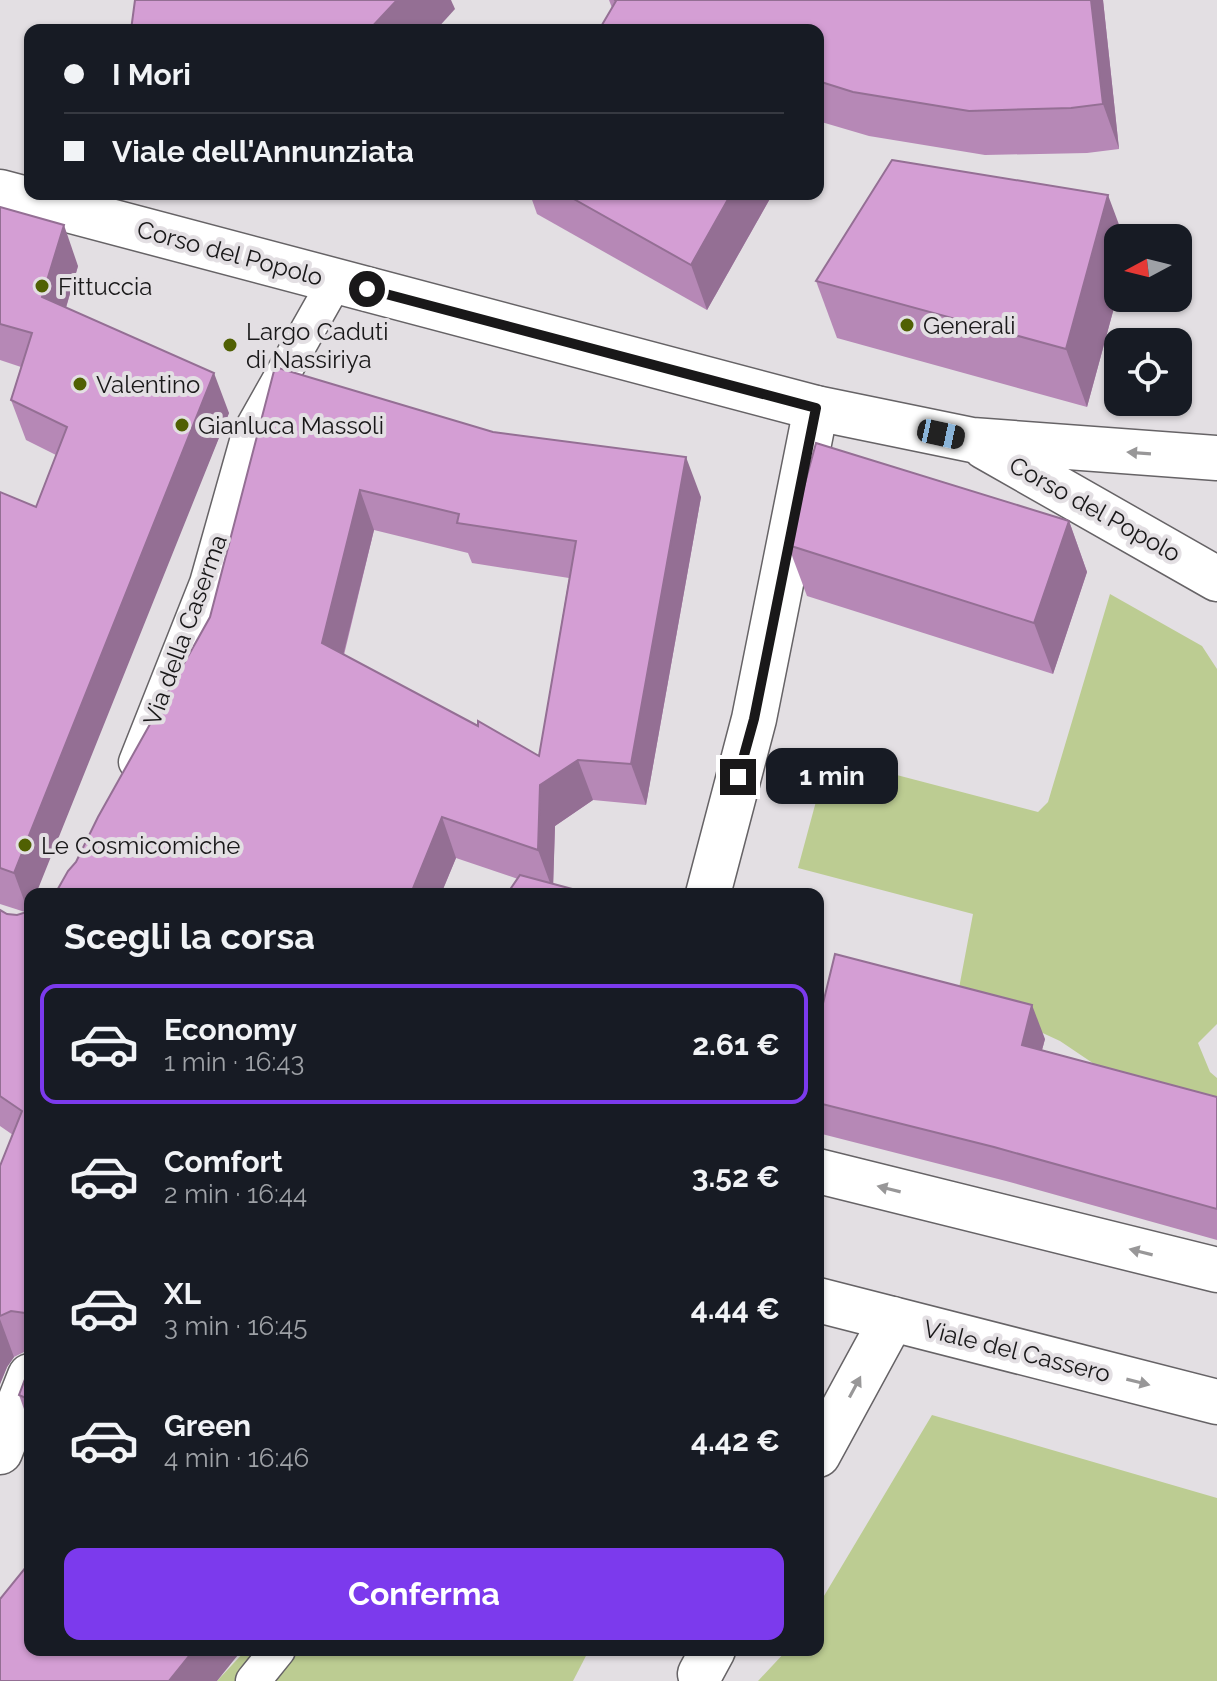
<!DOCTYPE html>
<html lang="it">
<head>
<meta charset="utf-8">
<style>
	body { margin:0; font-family:Raleway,sans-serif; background:#242831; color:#f1f3f6; height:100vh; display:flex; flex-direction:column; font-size:30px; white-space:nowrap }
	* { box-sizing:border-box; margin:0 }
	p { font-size:26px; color:#9ea1a6 }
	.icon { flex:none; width:44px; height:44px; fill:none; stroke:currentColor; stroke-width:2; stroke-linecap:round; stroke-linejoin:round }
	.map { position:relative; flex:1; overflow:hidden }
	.sheet { position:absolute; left:24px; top:888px; width:800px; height:768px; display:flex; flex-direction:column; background:#171b24; border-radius:16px; box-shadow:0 2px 6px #0004 }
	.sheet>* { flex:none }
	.hud { position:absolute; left:24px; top:24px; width:800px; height:176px; border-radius:16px; box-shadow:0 2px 6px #0004; display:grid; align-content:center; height:176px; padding:0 40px; background:#171b24 }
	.needle { width:52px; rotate:263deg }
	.buttons { position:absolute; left:1104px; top:224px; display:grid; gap:16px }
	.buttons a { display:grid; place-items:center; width:88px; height:88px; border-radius:16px; background:#171b24; box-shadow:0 2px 6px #0004; font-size:40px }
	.end { position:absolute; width:36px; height:36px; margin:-18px; border:10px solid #191819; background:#fff; box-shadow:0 0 0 4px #fff }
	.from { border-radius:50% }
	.bubble { position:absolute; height:56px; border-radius:16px; background:#171b24; box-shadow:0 2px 6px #0004; font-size:26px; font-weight:700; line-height:56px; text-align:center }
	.car { position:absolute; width:24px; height:48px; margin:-24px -12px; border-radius:10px; box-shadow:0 0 6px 2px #0007; background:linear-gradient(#222 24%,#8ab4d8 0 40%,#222 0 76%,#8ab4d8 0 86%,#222 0) }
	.hud b { display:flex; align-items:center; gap:28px; height:76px; font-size:30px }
	.hud b+b { border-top:2px solid #363941 }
	.hud i { width:20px; height:20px; background:#f1f3f6 }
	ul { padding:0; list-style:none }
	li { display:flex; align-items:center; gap:24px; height:120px; margin:0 16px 12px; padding:0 24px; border:4px solid transparent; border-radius:16px }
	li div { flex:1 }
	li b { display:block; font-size:30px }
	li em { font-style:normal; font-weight:700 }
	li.selected { border-color:#7c3aed }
	li>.icon { width:72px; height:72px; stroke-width:1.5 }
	h2 { padding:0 40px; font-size:36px; line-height:96px }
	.action { display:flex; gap:16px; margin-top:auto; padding:16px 40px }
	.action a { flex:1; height:92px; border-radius:16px; background:#7c3aed; color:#fff; font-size:32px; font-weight:700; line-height:92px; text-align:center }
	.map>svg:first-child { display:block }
</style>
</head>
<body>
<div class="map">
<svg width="1217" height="1681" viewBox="0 0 1217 1681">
	<rect width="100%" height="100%" fill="#e3dfe3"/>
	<g fill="#bccc92">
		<path d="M1110 594 1202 646 1217 669V1024L1198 1043 1210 1072 1217 1078V1107L1109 1074 1060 1041 1001 1014 956 1004 973 914 798 868 828 757 1038 812 1048 802Z"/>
		<path d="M932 1415 1217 1498V1681H758L787 1650H818V1606Z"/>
		<path d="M246 1650H589L573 1681H217Z"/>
	</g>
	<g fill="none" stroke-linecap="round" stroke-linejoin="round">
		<defs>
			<g id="pedestrian">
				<path d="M136 762 207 583 249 434 336 280"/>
				<path d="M253 1681 278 1650"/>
			</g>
			<g id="minor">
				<path d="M0 192 816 408 972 440 1217 458"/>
				<path d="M985 447 1217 579"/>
				<path d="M708 894 754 719 816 408"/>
				<path d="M818 1171 1217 1270"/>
				<path d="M818 1300 1217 1402"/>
				<path d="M0 1452 30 1376"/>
				<path d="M818 1455 892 1319"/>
				<path d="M700 1674 713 1650"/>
			</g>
		</defs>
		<use href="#pedestrian" stroke="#666366" stroke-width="37"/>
		<use href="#minor" stroke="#666366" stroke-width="47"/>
		<use href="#pedestrian" stroke="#fff" stroke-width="34"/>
		<use href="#minor" stroke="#fff" stroke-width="44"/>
	</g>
	<g fill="#b688b6" fill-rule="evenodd">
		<path d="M609 0H1103L1119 149 1087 153 985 155 869 136 818 121V30L612 8Z"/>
		<path d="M530 194H771L772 195 707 310 537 214Z"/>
		<path d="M0 207 78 266 66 308 229 413 30 894V1352L26 1351 14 1357 7 1367 0 1384V1166L13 1135 0 1126V910L7 914 17 915 25 912 0 904V492L36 507 56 455 26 440 11 400 21 367 0 360Z"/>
		<path d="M1118 238V293L1087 407 837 338 816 281Z"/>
		<path d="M275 367 701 497 646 805 593 800 555 826 553 884 518 879 456 858 441 894H55L76 862 210 617ZM374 530 468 553 472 563 569 578 539 756 478 726 344 655Z"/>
		<path d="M1069 521 1087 572 1053 674 807 596 788 545Z"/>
		<path d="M1045 1039 1042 1050 1217 1097V1240L1006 1181 818 1133V1103Z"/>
		<path d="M30 1366V1426L19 1395Z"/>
	</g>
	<g fill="#946f94">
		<path d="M397 0H451L455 9 436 30H369Z"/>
		<path d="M1091 0H1103L1119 149 1103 104Z"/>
		<path d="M731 194H771L772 195 707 310 691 265Z"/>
		<path d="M1108 195 1124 238H1118V293L1087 407 1066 349Z"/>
		<path d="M64 225 78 266 57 338 42 297Z"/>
		<path d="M214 373 229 413 36 894H30V910L29 914 14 873Z"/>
		<path d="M686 457 701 497 646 805 631 764Z"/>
		<path d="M360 490 374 530 336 684 322 643Z"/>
		<path d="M1069 521 1087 572 1053 674 1034 623Z"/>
		<path d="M578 760 593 800 555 826 553 891 538 850 540 785Z"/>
		<path d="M442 817 456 858 441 894H413L412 891Z"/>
		<path d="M1032 1005 1045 1039 1034 1079 1022 1045Z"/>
		<path d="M0 1319 14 1357 7 1367 0 1384Z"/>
		<path d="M194 1650H242L217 1681H169Z"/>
	</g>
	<g fill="#d49ed4" stroke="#946f94" stroke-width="2" fill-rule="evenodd">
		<path d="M135 0H397L369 30H131Z"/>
		<path d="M615 0H1091L1103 104 1071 108 969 111 853 92 818 81V30H599L616 1Z"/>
		<path d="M892 160 1108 195 1066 349 816 281Z"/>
		<path d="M565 194H731L691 265Z"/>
		<path d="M0 207 64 225 42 297 214 373 14 873 0 868V492L36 507 67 427 11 400 32 333 0 324Z"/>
		<path d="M275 367 493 432 686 457 631 764 578 760 540 785 538 850 442 817 412 891 416 894H55L68 871 76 862 98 817 210 617ZM360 490 459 514 457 523 576 541 539 756 478 721V726L322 643Z"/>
		<path d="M816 443 1069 521 1034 623 788 545Z"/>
		<path d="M520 875 591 894H507Z"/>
		<path d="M30 908V1316L25 1313 11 1311 0 1316V1166L22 1111 0 1096V910L7 914 17 915 27 912Z"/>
		<path d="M835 954 1032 1005 1022 1045 1217 1097V1209L994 1147 818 1103V1024Z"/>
		<path d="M30 1366V1400L19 1395Z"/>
		<path d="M30 1562V1650H194L169 1681H0V1599Z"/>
	</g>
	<defs><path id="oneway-solid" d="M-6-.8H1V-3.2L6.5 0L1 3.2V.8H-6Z" transform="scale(2)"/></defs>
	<g fill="#989798">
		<use href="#oneway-solid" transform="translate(1139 453) rotate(-176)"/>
		<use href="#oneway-solid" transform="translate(889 1189) rotate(-166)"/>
		<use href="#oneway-solid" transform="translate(1141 1252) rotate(-166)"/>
		<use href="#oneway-solid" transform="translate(1138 1382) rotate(14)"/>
		<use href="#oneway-solid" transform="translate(855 1387) rotate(-62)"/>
	</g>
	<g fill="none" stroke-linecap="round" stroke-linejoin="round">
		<path stroke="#191819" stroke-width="10" d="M367 289 816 408 754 719 738 777"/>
	</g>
	<g fill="#506003" stroke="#e3dfe3" stroke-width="3">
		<circle cx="42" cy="286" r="8"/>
		<circle cx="907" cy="325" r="8"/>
		<circle cx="230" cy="345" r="8"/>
		<circle cx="80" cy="384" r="8"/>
		<circle cx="182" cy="425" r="8"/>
		<circle cx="25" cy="845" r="8"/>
	</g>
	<g text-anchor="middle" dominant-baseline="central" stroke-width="8" stroke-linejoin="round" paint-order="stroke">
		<g font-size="24" fill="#191819" stroke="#e3dfe3">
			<text transform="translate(230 253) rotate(15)">Corso del Popolo</text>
			<text transform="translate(1095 509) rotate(29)">Corso del Popolo</text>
			<text transform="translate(185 630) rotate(-70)">Via della Caserma</text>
			<text transform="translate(1017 1351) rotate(14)">Viale del Cassero</text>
		</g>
		<g font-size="24" fill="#191819" stroke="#e3dfe3" text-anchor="start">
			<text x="58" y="286">Fittuccia</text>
			<text x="923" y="325">Generali</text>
			<text x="246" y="331">Largo Caduti<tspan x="246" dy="28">di Nassiriya</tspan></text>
			<text x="96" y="384">Valentino</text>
			<text x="198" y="425">Gianluca Massoli</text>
			<text x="41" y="845">Le Cosmicomiche</text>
		</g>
	</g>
</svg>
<div class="buttons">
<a><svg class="needle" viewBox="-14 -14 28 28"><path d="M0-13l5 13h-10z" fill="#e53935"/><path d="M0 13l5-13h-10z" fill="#9ea1a6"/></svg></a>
<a><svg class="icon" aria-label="locate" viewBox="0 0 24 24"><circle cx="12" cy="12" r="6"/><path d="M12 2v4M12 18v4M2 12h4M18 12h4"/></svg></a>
</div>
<i class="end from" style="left:367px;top:289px"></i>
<i class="end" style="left:738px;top:777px"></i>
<div class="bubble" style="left:766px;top:748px;width:132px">1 min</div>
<i class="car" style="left:941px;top:434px;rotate:102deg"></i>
<div class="hud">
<b><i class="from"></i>I Mori</b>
<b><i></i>Viale dell'Annunziata</b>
</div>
<section class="sheet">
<h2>Scegli la corsa</h2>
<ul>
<li class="selected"><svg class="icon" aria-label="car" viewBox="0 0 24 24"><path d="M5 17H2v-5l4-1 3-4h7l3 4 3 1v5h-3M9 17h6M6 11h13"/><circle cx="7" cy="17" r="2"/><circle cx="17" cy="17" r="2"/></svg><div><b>Economy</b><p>1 min · 16:43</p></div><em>2.61 €</em></li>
<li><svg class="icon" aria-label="car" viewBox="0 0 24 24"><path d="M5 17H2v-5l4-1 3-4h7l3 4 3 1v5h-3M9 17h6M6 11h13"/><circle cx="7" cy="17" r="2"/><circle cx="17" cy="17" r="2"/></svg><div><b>Comfort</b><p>2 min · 16:44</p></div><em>3.52 €</em></li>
<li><svg class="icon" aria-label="car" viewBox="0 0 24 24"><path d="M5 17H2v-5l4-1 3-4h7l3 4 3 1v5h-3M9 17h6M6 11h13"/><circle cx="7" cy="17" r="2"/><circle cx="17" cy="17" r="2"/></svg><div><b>XL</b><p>3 min · 16:45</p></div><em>4.44 €</em></li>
<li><svg class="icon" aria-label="car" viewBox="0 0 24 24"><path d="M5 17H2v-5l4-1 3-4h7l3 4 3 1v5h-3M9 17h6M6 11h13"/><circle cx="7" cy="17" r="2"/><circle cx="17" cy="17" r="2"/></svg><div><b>Green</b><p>4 min · 16:46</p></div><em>4.42 €</em></li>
</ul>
<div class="action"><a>Conferma</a></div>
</section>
</div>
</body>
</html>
